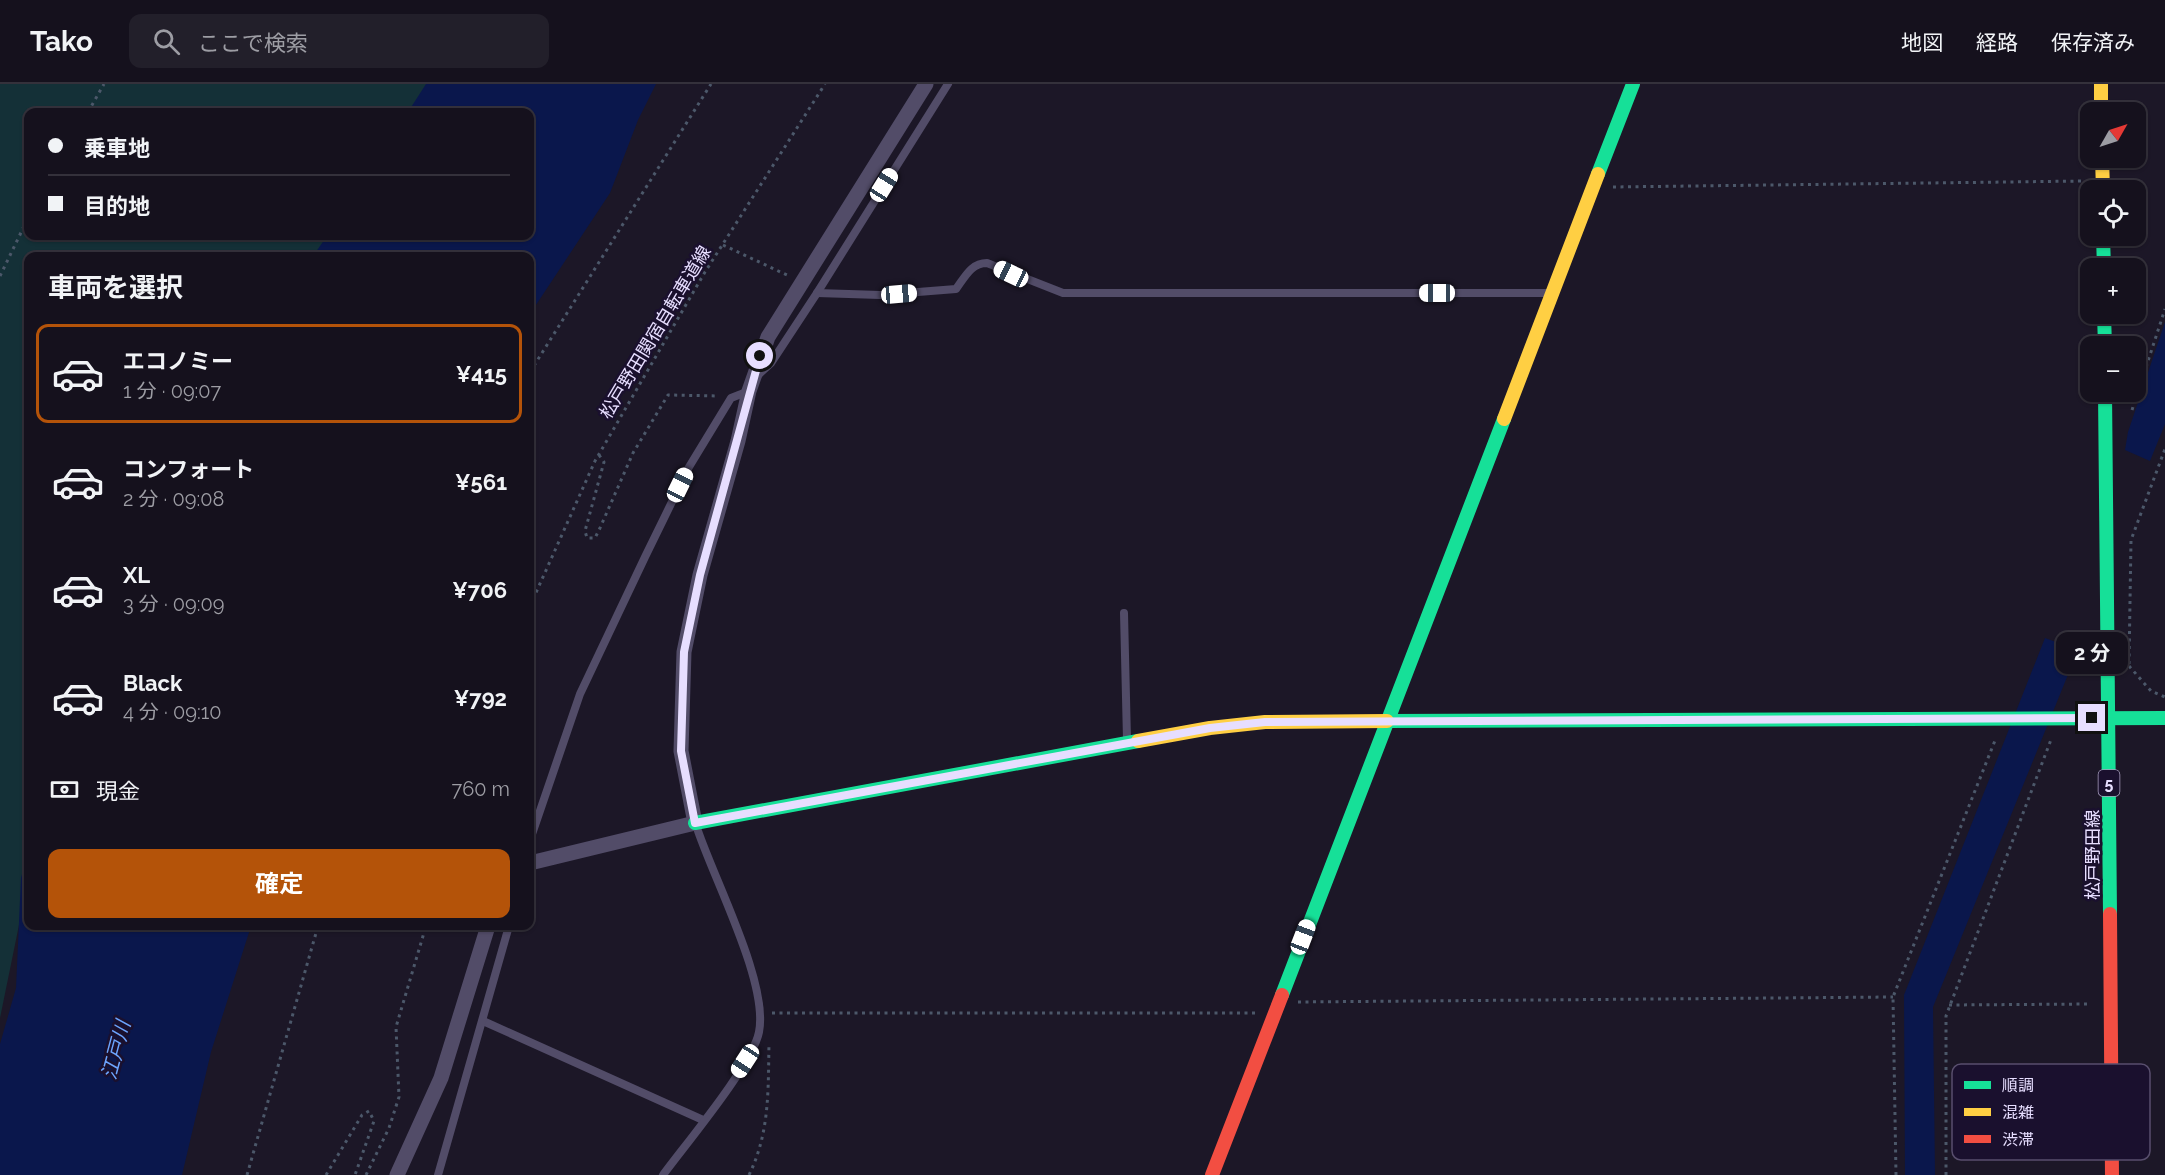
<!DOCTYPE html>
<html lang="ja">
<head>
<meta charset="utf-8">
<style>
	body { margin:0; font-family:Raleway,"Noto Sans JP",sans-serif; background:#221f2a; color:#f1f3f6; height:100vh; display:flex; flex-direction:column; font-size:22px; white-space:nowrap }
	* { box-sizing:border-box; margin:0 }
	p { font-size:20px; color:#9d9da4 }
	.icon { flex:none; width:33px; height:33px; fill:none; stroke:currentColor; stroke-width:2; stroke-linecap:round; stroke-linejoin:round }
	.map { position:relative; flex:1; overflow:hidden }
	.sheet { position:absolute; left:24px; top:168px; width:510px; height:678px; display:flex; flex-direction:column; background:#15111d; border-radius:12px; box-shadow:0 2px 4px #0004,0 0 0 2px #34313b }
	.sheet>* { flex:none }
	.top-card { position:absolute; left:24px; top:24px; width:510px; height:132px; border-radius:12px; box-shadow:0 2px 4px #0004,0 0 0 2px #34313b; display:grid; align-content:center; height:132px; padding:0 24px; background:#15111d }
	.needle { width:39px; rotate:51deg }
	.fabs { position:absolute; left:2080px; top:18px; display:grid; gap:12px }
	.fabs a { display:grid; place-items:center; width:66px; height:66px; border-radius:12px; background:#15111d; box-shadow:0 2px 4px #0004,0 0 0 2px #34313b; font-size:30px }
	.end { position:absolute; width:27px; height:27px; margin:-14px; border:8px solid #e7deff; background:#111; box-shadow:0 0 0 3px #111 }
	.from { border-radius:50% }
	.bubble { position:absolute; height:42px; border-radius:12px; background:#15111d; box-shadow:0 2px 4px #0004,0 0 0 2px #34313b; font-size:20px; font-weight:700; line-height:42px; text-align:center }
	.car { position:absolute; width:18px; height:36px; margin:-18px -9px; border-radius:8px; box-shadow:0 0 4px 2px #0007; background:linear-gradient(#fff 24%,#345 0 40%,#fff 0 76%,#345 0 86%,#fff 0) }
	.top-card b { display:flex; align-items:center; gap:21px; height:57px; font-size:22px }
	.top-card b+b { border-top:2px solid #34313b }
	.top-card i { width:15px; height:15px; background:#f1f3f6 }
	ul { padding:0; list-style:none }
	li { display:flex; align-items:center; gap:18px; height:99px; margin:0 12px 9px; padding:0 12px; border:3px solid transparent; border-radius:12px }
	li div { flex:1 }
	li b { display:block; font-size:22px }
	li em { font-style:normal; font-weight:700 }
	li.current { border-color:#b45309 }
	li>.icon { width:54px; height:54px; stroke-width:1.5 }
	h2 { padding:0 24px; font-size:27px; line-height:72px }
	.pay { display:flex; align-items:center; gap:15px; height:66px; padding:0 24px; font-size:22px }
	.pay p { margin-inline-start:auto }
	.cta { display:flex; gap:12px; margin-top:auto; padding:12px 24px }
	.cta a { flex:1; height:69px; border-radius:12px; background:#b45309; color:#fff; font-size:24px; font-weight:700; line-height:69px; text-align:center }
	header { display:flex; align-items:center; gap:36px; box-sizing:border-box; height:84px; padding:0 30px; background:#15111d; border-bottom:2px solid #34313b }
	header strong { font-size:28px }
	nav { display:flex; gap:33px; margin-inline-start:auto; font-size:21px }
	.search { width:420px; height:54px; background:#221f2a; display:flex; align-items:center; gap:15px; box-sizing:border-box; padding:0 21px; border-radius:12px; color:#9d9da4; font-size:22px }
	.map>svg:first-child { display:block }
</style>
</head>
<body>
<header>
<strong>Tako</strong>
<div class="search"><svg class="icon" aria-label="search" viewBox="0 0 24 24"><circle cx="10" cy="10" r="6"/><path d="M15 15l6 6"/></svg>ここで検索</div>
<nav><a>地図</a><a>経路</a><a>保存済み</a></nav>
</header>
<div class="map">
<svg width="2165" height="1091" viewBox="0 0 2165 1091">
	<rect width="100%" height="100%" fill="#1c1727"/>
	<path fill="#143037" d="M0 0H441L421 28H28V152H332L317 172H28V797L0 934Z"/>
	<g fill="#0a174c">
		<path d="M426 0H656L638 36 610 109 530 230V172H313L327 152H530V28H408Z"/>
		<path d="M2165 238V340L2150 377 2125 366 2128 348Z"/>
		<path d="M2045 554 2078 566 1933 923 1935 1091H1905L1904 911Z"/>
		<path d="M28 767V842H251L211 968 182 1091H0V960L16 904 21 794Z"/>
	</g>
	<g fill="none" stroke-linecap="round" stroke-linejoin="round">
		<g stroke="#4c586a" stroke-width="3" stroke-dasharray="3 4.5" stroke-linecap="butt">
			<path d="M88 28 104 0"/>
			<path d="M1613 103 2084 97"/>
			<path d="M723 161 789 192"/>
			<path d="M0 192 28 134"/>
			<path d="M530 288 711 0"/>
			<path d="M2132 326 2165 225"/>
			<path d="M599 371 604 378 585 447 587 454H595L600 444 633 369 668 311 719 312"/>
			<path d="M530 522 595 377 705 188 825 0"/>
			<path d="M2129 580 2131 456 2165 365"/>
			<path d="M2129 582 2151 607 2165 613"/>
			<path d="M1298 918 1893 913"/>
			<path d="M1949 921 2090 920"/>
			<path d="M772 929H1255"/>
			<path d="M247 1091 318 842"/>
			<path d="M326 1091 362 1031 369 1027 374 1037 355 1091"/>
			<path d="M366 1091 389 1044 399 1013 396 943 426 842"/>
			<path d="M749 1091C770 1048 768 1006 769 960"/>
			<path d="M1896 1091 1893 913 1996 654"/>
			<path d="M1946 1091V932L2052 653"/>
		</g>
		<g stroke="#524c68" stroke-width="8">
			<path d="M817 209 880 211 956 205C965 193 971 179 987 179L1063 209H1549"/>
			<path d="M757 292 771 279 817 209 948 0"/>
			<path d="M1124 529 1127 656"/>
			<path d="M530 756 580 610 645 473 689 383 731 314 749 307"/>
			<path d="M483 937 703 1036"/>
			<path d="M438 1091 509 842"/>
			<path d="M663 1091C685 1061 753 980 759 948 769 898 712 792 696 741"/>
		</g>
		<g stroke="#524c68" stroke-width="15">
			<path d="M530 779 695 739 681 667 684 568 700 491 738 357 749 307 768 253 926 0"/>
			<path d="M397 1091 441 994 488 842"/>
		</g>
		<g stroke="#16e098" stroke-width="14">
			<path d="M1598 90 1633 0"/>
			<path d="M2103 152 2104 184"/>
			<path d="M2104 230 2105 262"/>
			<path d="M2105 308 2110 830"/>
			<path d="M1387 637 2165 634"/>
			<path d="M695 739 1138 657"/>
			<path d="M1282 911 1504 335"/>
		</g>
		<g stroke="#ffcf43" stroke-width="14">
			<path d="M2101 0V28"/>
			<path d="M2102 74 2103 106"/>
			<path d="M1504 335 1598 90"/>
			<path d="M1138 657 1210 644 1265 638 1387 637"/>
		</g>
		<g stroke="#f24e42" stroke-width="14">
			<path d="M2110 830 2112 1091"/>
			<path d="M1212 1091 1282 911"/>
		</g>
	</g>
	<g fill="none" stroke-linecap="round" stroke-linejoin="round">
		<path stroke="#e7deff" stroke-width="8" d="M760 272 700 491 684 568 681 667 695 739 1210 644 1265 638 2092 634"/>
	</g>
	<g text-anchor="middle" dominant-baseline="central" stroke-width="5" stroke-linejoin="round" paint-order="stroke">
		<rect fill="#1a102e" stroke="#aaa0c0" stroke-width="1.5" x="2098.5" y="686" width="21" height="26" rx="4.5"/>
		<g font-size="16" font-weight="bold" fill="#e7deff">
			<text x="2109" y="699">5</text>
		</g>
		<g font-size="18" fill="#e7deff" stroke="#1a102e">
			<text transform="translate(655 248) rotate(-59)">松戸野田関宿自転車道線</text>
			<text transform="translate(2092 771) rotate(-90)">松戸野田線</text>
		</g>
		<g font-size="20" font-style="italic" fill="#6ca4ff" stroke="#1a102e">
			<text transform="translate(116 966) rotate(-75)">江戸川</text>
		</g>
	</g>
	<rect x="1952" y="980" width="198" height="96" rx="9" fill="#1a102e" stroke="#584e6d" stroke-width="1.5"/>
	<rect x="1964" y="997" width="27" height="8" fill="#16e098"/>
	<rect x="1964" y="1024" width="27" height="8" fill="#ffcf43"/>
	<rect x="1964" y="1051" width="27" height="8" fill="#f24e42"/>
	<g font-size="16" fill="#e7deff">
		<text x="2002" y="1007">順調</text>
		<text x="2002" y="1034">混雑</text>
		<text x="2002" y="1061">渋滞</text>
	</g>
</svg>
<div class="fabs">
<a><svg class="needle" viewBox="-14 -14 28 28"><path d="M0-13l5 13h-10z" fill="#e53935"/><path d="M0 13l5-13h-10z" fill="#9d9da4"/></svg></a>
<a><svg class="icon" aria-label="locate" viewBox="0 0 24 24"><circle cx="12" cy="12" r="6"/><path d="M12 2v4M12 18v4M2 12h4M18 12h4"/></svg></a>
<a>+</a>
<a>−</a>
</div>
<i class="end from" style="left:760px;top:272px"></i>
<i class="end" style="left:2092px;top:634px"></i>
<div class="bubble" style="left:2056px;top:548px;width:72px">2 分</div>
<i class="car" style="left:884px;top:101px;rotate:32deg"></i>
<i class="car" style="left:1011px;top:190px;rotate:295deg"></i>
<i class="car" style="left:1437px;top:209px;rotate:270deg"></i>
<i class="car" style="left:899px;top:210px;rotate:85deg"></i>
<i class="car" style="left:680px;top:401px;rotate:26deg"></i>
<i class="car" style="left:1303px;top:853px;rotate:21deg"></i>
<i class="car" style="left:745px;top:977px;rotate:213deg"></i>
<div class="top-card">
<b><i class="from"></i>乗車地</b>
<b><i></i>目的地</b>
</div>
<section class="sheet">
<h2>車両を選択</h2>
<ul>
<li class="current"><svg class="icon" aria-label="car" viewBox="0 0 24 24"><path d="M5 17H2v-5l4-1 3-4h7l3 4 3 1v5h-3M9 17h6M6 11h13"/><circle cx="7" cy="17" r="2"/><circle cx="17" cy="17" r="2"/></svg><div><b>エコノミー</b><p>1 分 · 09:07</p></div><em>¥415</em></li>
<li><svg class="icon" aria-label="car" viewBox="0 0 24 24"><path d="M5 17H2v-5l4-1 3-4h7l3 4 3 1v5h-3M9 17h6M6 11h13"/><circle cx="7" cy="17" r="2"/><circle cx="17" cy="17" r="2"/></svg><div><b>コンフォート</b><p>2 分 · 09:08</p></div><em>¥561</em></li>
<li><svg class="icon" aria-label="car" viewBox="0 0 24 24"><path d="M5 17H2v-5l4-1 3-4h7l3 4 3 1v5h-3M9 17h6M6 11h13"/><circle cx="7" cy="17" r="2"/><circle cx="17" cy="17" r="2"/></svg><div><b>XL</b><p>3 分 · 09:09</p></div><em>¥706</em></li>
<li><svg class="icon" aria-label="car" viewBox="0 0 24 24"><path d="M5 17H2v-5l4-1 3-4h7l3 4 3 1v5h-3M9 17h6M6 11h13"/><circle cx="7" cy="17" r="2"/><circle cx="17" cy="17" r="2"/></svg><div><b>Black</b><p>4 分 · 09:10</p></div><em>¥792</em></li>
</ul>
<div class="pay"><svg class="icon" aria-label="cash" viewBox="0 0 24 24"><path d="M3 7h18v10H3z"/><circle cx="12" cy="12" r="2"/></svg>現金<p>760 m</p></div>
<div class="cta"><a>確定</a></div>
</section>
</div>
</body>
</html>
